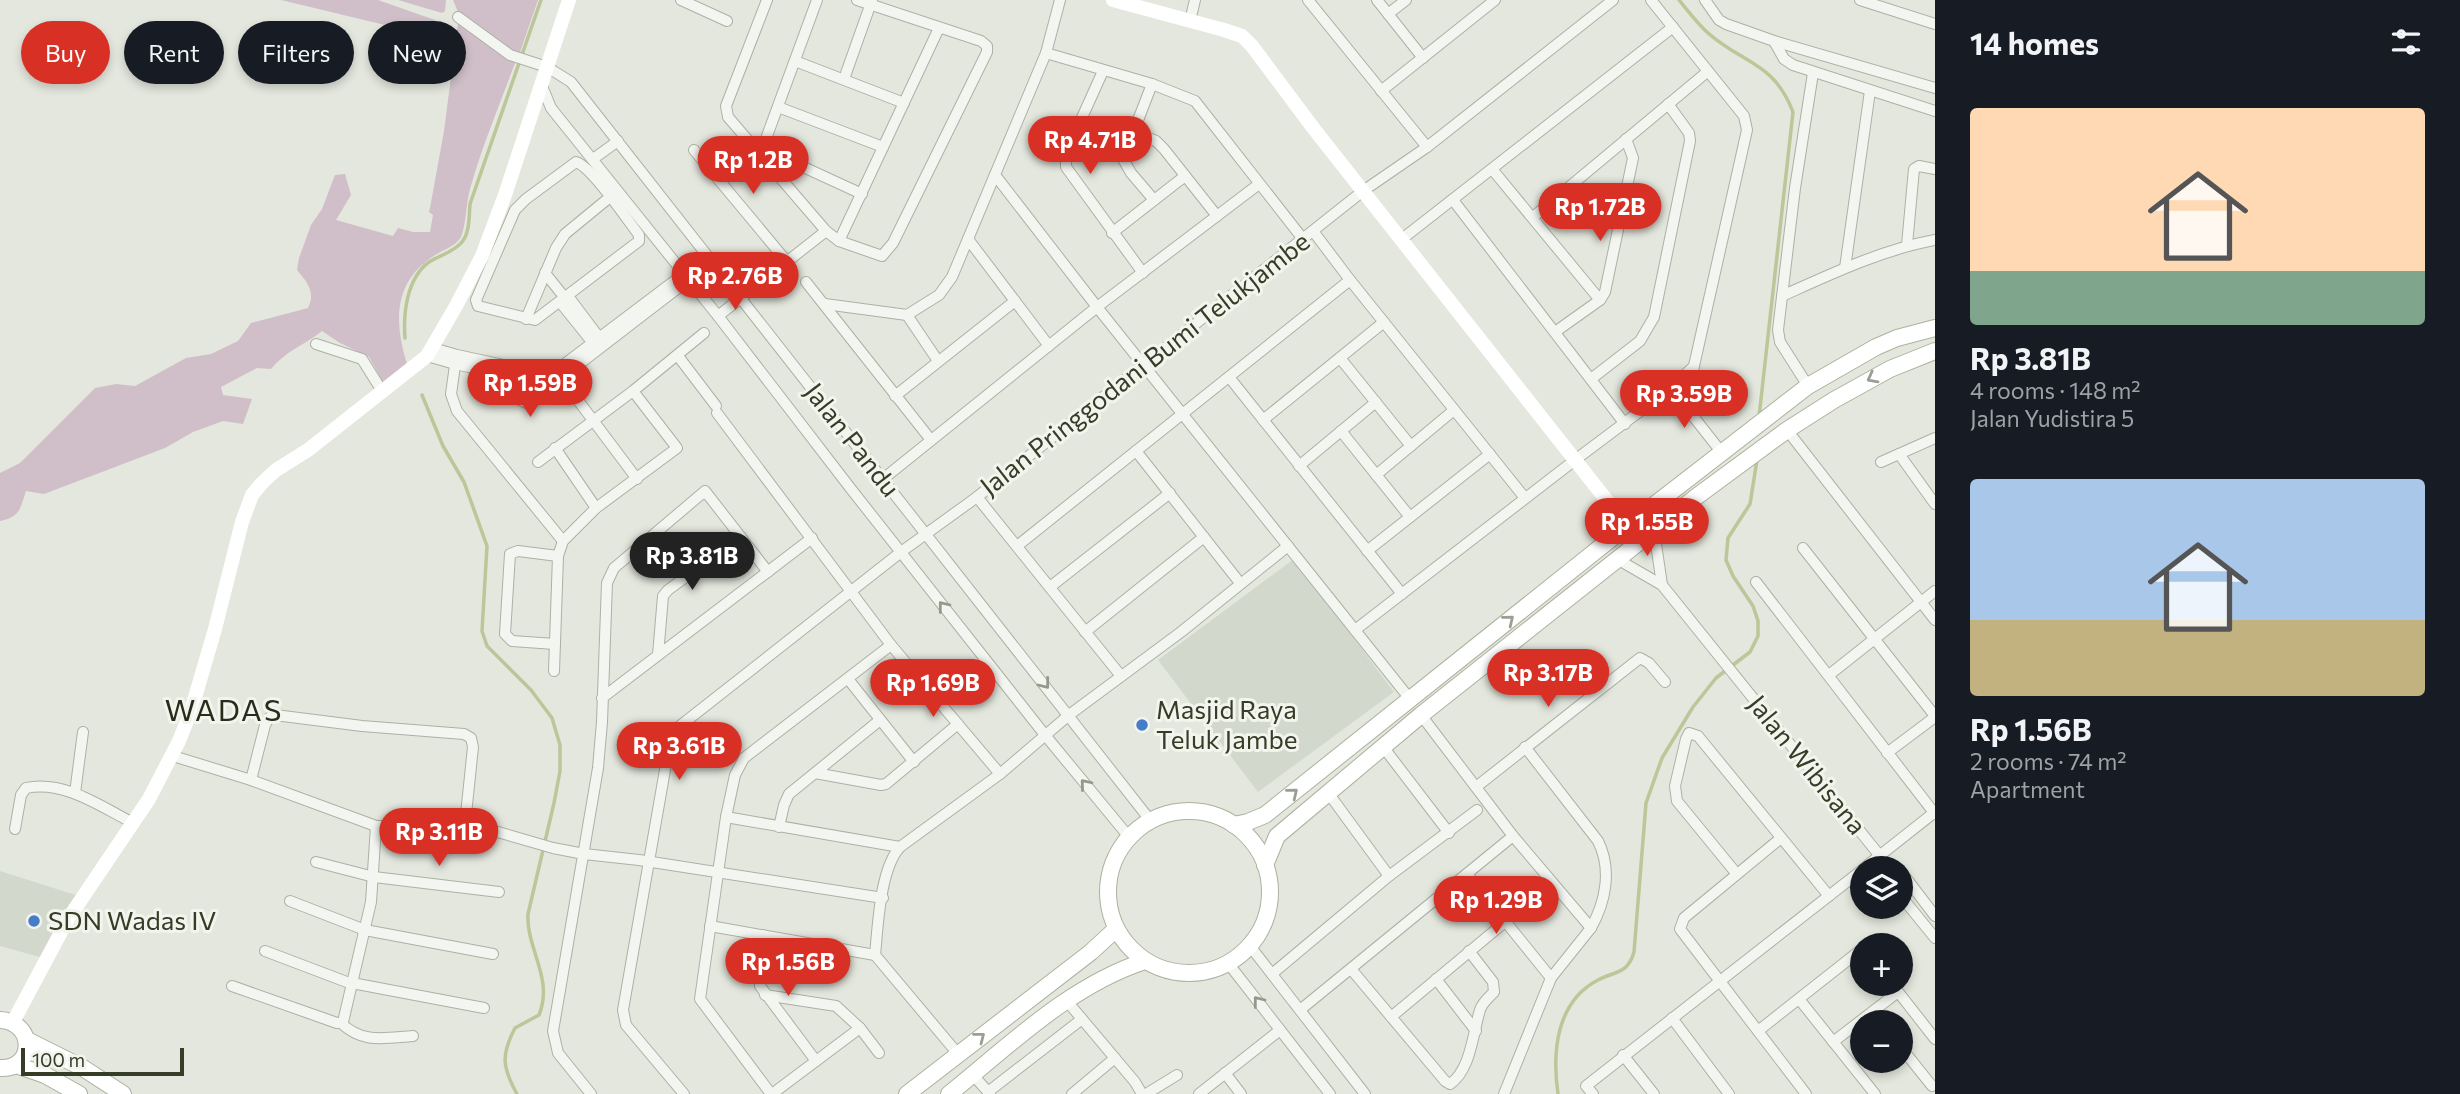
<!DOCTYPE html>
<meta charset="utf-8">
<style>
:root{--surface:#171b24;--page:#242831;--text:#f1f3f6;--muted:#9ea1a6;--accent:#d93025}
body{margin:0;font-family:Commissioner,sans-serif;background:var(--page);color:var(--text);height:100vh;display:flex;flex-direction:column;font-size:26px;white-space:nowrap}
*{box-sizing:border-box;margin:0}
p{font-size:23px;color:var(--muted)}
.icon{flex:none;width:38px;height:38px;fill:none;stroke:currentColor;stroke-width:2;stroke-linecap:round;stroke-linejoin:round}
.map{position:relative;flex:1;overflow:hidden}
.drawer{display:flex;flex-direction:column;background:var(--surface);width:525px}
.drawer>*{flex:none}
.top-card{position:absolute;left:21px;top:21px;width:665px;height:63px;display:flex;gap:14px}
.fabs{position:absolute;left:1850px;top:856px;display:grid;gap:14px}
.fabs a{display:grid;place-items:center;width:63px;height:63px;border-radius:50%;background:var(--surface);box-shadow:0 4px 10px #0003;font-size:35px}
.scale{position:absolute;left:21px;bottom:18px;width:163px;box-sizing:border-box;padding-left:7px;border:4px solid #353d27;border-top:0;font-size:19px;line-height:24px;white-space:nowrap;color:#353d27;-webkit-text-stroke:5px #f2f4ed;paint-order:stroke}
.price{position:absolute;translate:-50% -60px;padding:0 16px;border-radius:24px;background:var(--accent);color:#fff;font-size:23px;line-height:46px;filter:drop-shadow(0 2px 4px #0008)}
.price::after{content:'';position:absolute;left:50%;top:42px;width:21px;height:16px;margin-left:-10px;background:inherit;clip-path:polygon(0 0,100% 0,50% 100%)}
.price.active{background:#222;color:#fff}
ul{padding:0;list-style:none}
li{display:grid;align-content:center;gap:14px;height:371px;padding:0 35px}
li span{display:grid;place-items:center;height:217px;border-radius:7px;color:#555}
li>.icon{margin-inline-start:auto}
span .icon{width:126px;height:126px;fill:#fffc;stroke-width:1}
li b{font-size:30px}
h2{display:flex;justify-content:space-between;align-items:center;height:84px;padding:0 35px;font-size:30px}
.pill{padding:0 24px;border-radius:32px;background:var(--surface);box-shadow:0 4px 10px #0003;font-size:24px;line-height:63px}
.pill.active{background:var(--accent);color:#fff}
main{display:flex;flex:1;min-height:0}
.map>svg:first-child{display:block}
</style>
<main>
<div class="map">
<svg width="1935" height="1094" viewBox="0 0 1935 1094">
<rect width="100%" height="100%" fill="#e4e7dd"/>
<g fill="#d3d8cc">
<polygon points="1294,559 1394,692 1258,792 1158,660"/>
<polygon points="0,871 82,897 47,959 0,946"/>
</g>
<g fill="#d0bfc8">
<path d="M281,0H378L435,20L434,37C417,33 405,17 385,25Z"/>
<polygon points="398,0 446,0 445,11 442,13"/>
<polygon points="453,0 538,0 519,55 458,12"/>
<path d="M458,23L515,63C500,104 482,146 470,189C466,203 466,226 461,237C456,246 443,250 435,255C393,282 394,321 407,364L383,382L369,357L340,343L322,331C303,346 287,350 271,369L257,368L221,387L223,395L252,399L243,424L223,421L193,432L165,448L44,494L26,491C20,509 20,517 0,521V473L20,463L95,388L116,384L135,386L186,358L211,354L238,341L251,323L308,308C316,292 307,282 297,270L299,258L311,225L322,209L335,175L345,174L351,195L336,220L393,236L398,228L413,232H430L433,215L429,212L430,208L444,131Z"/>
</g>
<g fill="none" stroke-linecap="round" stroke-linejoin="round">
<g stroke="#bbc699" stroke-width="3.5">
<path d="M1679,0C1688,11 1697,23 1708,33C1743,64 1774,62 1793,112L1759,417"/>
<path d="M405,338C403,313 407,278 429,262C440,255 454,252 462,242C470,232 469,216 470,204L541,0"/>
<path d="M422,395L443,446L464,482L487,546L482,631L487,646L531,690L552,718L560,745V771L554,803L528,914C526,949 554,978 539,1015L515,1028C501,1055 502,1067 517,1094"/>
<path d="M1558,1094C1552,1052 1556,1002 1598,980C1615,971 1628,974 1634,952L1646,803L1662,758L1693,707L1716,678L1750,652L1758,636V621L1753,606L1733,576L1726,560L1728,538L1750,504L1757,460"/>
</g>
<defs>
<g id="street">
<polyline points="681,0 727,21"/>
<polyline points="767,0 726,106 728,117 826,231 839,241 882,256 893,243 987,52 987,46 981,41 857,0"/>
<polyline points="1308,0 1427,147"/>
<polyline points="1377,0 1423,58"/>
<polyline points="1651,0 1744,116 1747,130 1685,406"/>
<polyline points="1705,0 1719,20 1726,24 1774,41 1935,88"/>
<polyline points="1860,0 1935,24"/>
<polyline points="1388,14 1406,0"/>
<polyline points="458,17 510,55 547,67 571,82 1150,820"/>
<polyline points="1190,21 1195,0"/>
<polyline points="1774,41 1784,59 1793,65 1935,111"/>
<polyline points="1046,53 1152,84 1195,101 1303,239"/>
<polyline points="795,61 904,103"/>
<polyline points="1103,71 1066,153 1066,167 1143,273"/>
<polyline points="844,79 872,0"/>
<polyline points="1152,84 1123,159 1131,173 1154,200"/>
<polyline points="542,86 551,108 718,316 851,489 1045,735 1129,837"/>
<polyline points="1381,91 1495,0"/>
<polyline points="778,107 883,147"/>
<polyline points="1134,132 1156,141 1164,149 1217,216"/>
<polyline points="762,148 862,194"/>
<polyline points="694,150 788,263"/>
<polyline points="760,155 817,0"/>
<polyline points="593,159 618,141"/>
<path d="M576,162C592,167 626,218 639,235V241L535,320L478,306L476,300L515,210L526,199Z"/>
<polyline points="1492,169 1600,300"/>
<polyline points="995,175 1097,307 1410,699"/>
<polyline points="1453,200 1625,424"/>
<polyline points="1533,217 1707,72"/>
<polyline points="1313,231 1350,280 1525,498"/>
<polyline points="1112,233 1185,176"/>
<polyline points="968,239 1049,346"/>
<polyline points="1402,239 1673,27"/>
<polyline points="839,241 939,28"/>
<polyline points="1907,245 1914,169 1919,166 1935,169"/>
<polyline points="1845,268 1870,91"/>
<polyline points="545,273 565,298"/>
<polyline points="806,282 931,440"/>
<polyline points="568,296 604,344"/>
<path d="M1782,296C1831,274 1881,250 1935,240"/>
<polyline points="560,302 597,348"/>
<polyline points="825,304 907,315 939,295 952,277 1046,53 1060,0"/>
<polyline points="907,315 938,361"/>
<polyline points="718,316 826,231"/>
<polyline points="526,319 556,248 565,234 610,197"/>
<polyline points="1555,332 1600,300 1605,292 1633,158 1626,139"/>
<polyline points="316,344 362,359 382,391"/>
<polyline points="433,348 457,355 550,375 673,282 679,285"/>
<polyline points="427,356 455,364 548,384 561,378 678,288 679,285"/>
<polyline points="678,356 716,406"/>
<polyline points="456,358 451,394 457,411 563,541"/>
<polyline points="1340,358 1411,446"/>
<polyline points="502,373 500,375 514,397 526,403 535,400 548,382"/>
<polyline points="559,375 637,479"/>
<polyline points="1229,377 1402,594"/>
<polyline points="1591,379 1640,341 1654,317 1690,141 1689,133 1668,104"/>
<polyline points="1808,386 1780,342 1778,330 1795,188 1813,73"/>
<polyline points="1671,388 1722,453"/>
<polyline points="895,396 1015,301"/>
<polyline points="717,413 891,645 1000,774"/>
<polyline points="1263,420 1384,322"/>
<polyline points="1787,430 1935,620"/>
<polyline points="1341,431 1410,517"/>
<polyline points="555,448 596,508"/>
<polyline points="1136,451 1240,583"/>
<polyline points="1899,454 1935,504"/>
<polyline points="538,462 633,391 704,333"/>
<polyline points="1881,462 1935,438"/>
<polyline points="1299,466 1376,402"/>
<polyline points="1376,475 1454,410"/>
<polyline points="883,479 1097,307 1259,184"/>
<polyline points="977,497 1121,676"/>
<polyline points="1654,530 1662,585"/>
<polyline points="1017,546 1350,280"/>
<polyline points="1803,548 1935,716"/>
<polyline points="1367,551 1490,454"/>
<polyline points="1617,559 1662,585 1880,856"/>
<polyline points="1756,582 1935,814"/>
<polyline points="1050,587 1170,493"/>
<polyline points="1355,630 1575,460 1671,388 1694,366"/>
<polyline points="1085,632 1204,537"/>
<polyline points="555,644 512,641 505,634 510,554 518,551 558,556"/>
<polyline points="658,655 663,596 668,590 741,537"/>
<polyline points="554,671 558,556 563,541 596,508 677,448 633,391"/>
<polyline points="1829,675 1935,591"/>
<polyline points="848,679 914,762"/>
<polyline points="602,698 812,538"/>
<polyline points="1421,715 1513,836 1591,928 1551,978 1504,1094"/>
<path d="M1525,747L1598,841C1612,869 1606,901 1591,928"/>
<polyline points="1384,748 1449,833"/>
<polyline points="1887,753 1935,717"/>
<polyline points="173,756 251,780 376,826 477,826 553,848 584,854 639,860 883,898"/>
<polyline points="815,773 881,785 886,784 958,724"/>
<polyline points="251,780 265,725 269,718 275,715 362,726 464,734 471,738 473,747 465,824"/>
<polyline points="1476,787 1640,658 1649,663 1665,682"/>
<polyline points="75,793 83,732"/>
<polyline points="1329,794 1389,876"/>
<polyline points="726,817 900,847"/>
<polyline points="779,827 784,805 789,794 880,720"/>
<path d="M15,829L21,795L26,788C64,780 100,806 133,823"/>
<polyline points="1781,838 1684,918 1680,929 1806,1094"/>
<polyline points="316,862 374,877 499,892"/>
<polyline points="1864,868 1935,812"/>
<polyline points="1900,870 1935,916"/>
<polyline points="1736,873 1677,801 1675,786 1686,739 1689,733 1698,736 1829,896"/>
<polyline points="1467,874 1551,978"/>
<polyline points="1900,895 1935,938"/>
<polyline points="290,901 365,930 493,954"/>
<polyline points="710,926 875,955"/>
<polyline points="763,935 760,986 816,1061"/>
<polyline points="1250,946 1365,1094"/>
<polyline points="265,951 352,984"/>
<polyline points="1228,963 1330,1094"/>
<path d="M1351,969L1445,1081L1450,1084C1471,1070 1473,1032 1480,1010C1482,1003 1489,997 1494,992L1493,982L1469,951"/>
<polyline points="1272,974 1389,876 1477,810"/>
<polyline points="1436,979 1476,1031"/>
<polyline points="352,983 484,1008"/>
<polyline points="1892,984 1935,1039"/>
<polyline points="232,986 337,1023 343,1022 371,902 376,826"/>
<polyline points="765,995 836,1006 860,1028 879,1053"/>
<polyline points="1799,999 1875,1094"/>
<polyline points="1066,1000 1135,1082 1142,1094"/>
<polyline points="1300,1010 1513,836"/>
<polyline points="1391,1017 1505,922"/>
<polyline points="1672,1018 1729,1094"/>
<path d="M341,1023C363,1044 384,1038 413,1036"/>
<polyline points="1758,1031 1862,949"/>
<polyline points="1833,1042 1898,992"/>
<polyline points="1900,1046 1932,1086"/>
<path d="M958,1054L875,955C878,925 880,869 900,847L1000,774L1069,715L1181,632L1288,546"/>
<polyline points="1623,1055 1654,1094"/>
<polyline points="1225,1073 1241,1094"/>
<polyline points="973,1075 990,1094"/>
<polyline points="988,1092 1082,1019"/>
<polyline points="591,1094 558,1053 553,1031 598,768 602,722 607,583 614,568 620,563 705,491 768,572"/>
<polyline points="684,1094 626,1025 623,1010 669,747 676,729 901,552 977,497 1363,191 1427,147 1613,0"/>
<polyline points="771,1094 700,999 726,817 735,775 744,758 891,645"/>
<polyline points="772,1094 860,1028"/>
<polyline points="1072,1094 1115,1058"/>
<polyline points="1146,1094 1177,1075"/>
<polyline points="1199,1094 1280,1030"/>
<polyline points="1593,1094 1586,1086 1862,870"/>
</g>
<g id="primary">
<circle cx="1189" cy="892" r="81"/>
<polyline points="1234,825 1248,822 1265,815 1627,526 1808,386 1876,347 1897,338 1935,328"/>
<polyline points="1265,865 1277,836 1421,715 1696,497 1787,430 1834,400 1890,369 1935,351"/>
<path d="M0,1020C36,1022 35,1070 0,1068"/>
<polyline points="27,1040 83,1068 123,1094"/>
<polyline points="16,1065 45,1075 79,1094"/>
<polyline points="907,1094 1091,952 1116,929"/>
<path d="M949,1094C1010,1045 1069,986 1145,961"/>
</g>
</defs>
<use href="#street" stroke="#acb1a3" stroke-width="12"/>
<use href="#primary" stroke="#abb29d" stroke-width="18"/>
<use href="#street" stroke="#f3f5f0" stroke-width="10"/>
<g stroke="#fff" stroke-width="14">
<polyline points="1113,0 1224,30 1242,36 1252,46 1314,129 1627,526"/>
<polyline points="13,1022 68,919 149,799 179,741 191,711 215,629 242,522 252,495 261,484 276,470 308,450 427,356 456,306 482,256 505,195 569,0"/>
</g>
<use href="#primary" stroke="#fff" stroke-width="16"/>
</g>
<defs><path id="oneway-chevron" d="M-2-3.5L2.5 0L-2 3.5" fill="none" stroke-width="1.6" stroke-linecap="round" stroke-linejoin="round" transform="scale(1.75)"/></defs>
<g stroke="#9a9e93">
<use href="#oneway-chevron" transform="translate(1872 378) rotate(152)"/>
<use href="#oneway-chevron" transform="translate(1509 620) rotate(-39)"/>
<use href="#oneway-chevron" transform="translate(1293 793) rotate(-39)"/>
<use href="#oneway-chevron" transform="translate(980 1037) rotate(-38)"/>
</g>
<g stroke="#94998c">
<use href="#oneway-chevron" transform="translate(943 606) rotate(-128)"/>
<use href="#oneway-chevron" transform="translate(1045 684) rotate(52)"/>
<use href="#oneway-chevron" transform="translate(1085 784) rotate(-130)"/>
<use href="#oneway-chevron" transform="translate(1258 1001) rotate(-128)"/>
</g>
<g fill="#467dc8" stroke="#f2f4ed" stroke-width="2.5">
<circle cx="1142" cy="725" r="7"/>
<circle cx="34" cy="921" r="7"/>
</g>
<g text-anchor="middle" stroke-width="6" stroke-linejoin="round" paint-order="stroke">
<g font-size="26" fill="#353d27" stroke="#f2f4ed">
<text transform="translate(1145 364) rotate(-38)" y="9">Jalan Pringgodani Bumi Telukjambe</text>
<text transform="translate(852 440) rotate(52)" y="9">Jalan Pandu</text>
<text transform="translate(1807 765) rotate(51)" y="9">Jalan Wibisana</text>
</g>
<g font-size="26" fill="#353d27" stroke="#f2f4ed" text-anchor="start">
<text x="1156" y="719">Masjid Raya<tspan x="1156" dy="30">Teluk Jambe</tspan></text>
<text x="48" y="930">SDN Wadas IV</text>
</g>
<g font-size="30" letter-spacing="2" fill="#262d1a" stroke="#f2f4ed">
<text x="224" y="721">WADAS</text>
</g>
</g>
</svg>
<div class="fabs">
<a><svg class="icon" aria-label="layers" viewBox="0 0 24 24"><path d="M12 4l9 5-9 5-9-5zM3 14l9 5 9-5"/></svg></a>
<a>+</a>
<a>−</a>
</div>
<div class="scale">100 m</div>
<b class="price" style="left:1090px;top:176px">Rp 4.71B</b>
<b class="price" style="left:753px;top:196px">Rp 1.2B</b>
<b class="price" style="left:1600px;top:243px">Rp 1.72B</b>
<b class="price" style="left:735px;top:312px">Rp 2.76B</b>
<b class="price" style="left:530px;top:419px">Rp 1.59B</b>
<b class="price" style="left:1684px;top:430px">Rp 3.59B</b>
<b class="price" style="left:1647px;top:558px">Rp 1.55B</b>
<b class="price active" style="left:692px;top:592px">Rp 3.81B</b>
<b class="price" style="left:1548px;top:709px">Rp 3.17B</b>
<b class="price" style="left:933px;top:719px">Rp 1.69B</b>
<b class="price" style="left:679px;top:782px">Rp 3.61B</b>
<b class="price" style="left:439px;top:868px">Rp 3.11B</b>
<b class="price" style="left:1496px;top:936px">Rp 1.29B</b>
<b class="price" style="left:788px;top:998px">Rp 1.56B</b>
<div class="top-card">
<a class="pill active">Buy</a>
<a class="pill">Rent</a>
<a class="pill">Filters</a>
<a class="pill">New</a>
</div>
</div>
<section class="drawer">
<h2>14 homes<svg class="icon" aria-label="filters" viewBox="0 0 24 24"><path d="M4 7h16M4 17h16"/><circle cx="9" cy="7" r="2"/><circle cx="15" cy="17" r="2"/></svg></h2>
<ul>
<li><span style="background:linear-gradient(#ffd9b3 75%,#7fa58c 0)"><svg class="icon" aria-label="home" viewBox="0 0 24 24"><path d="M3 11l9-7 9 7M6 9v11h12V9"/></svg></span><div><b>Rp 3.81B</b><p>4 rooms · 148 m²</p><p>Jalan Yudistira 5</p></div></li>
<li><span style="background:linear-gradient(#a9c7e8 65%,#c2b280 0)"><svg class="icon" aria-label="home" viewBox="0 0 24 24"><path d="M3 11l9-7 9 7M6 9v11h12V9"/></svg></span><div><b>Rp 1.56B</b><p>2 rooms · 74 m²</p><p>Apartment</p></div></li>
</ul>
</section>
</main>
